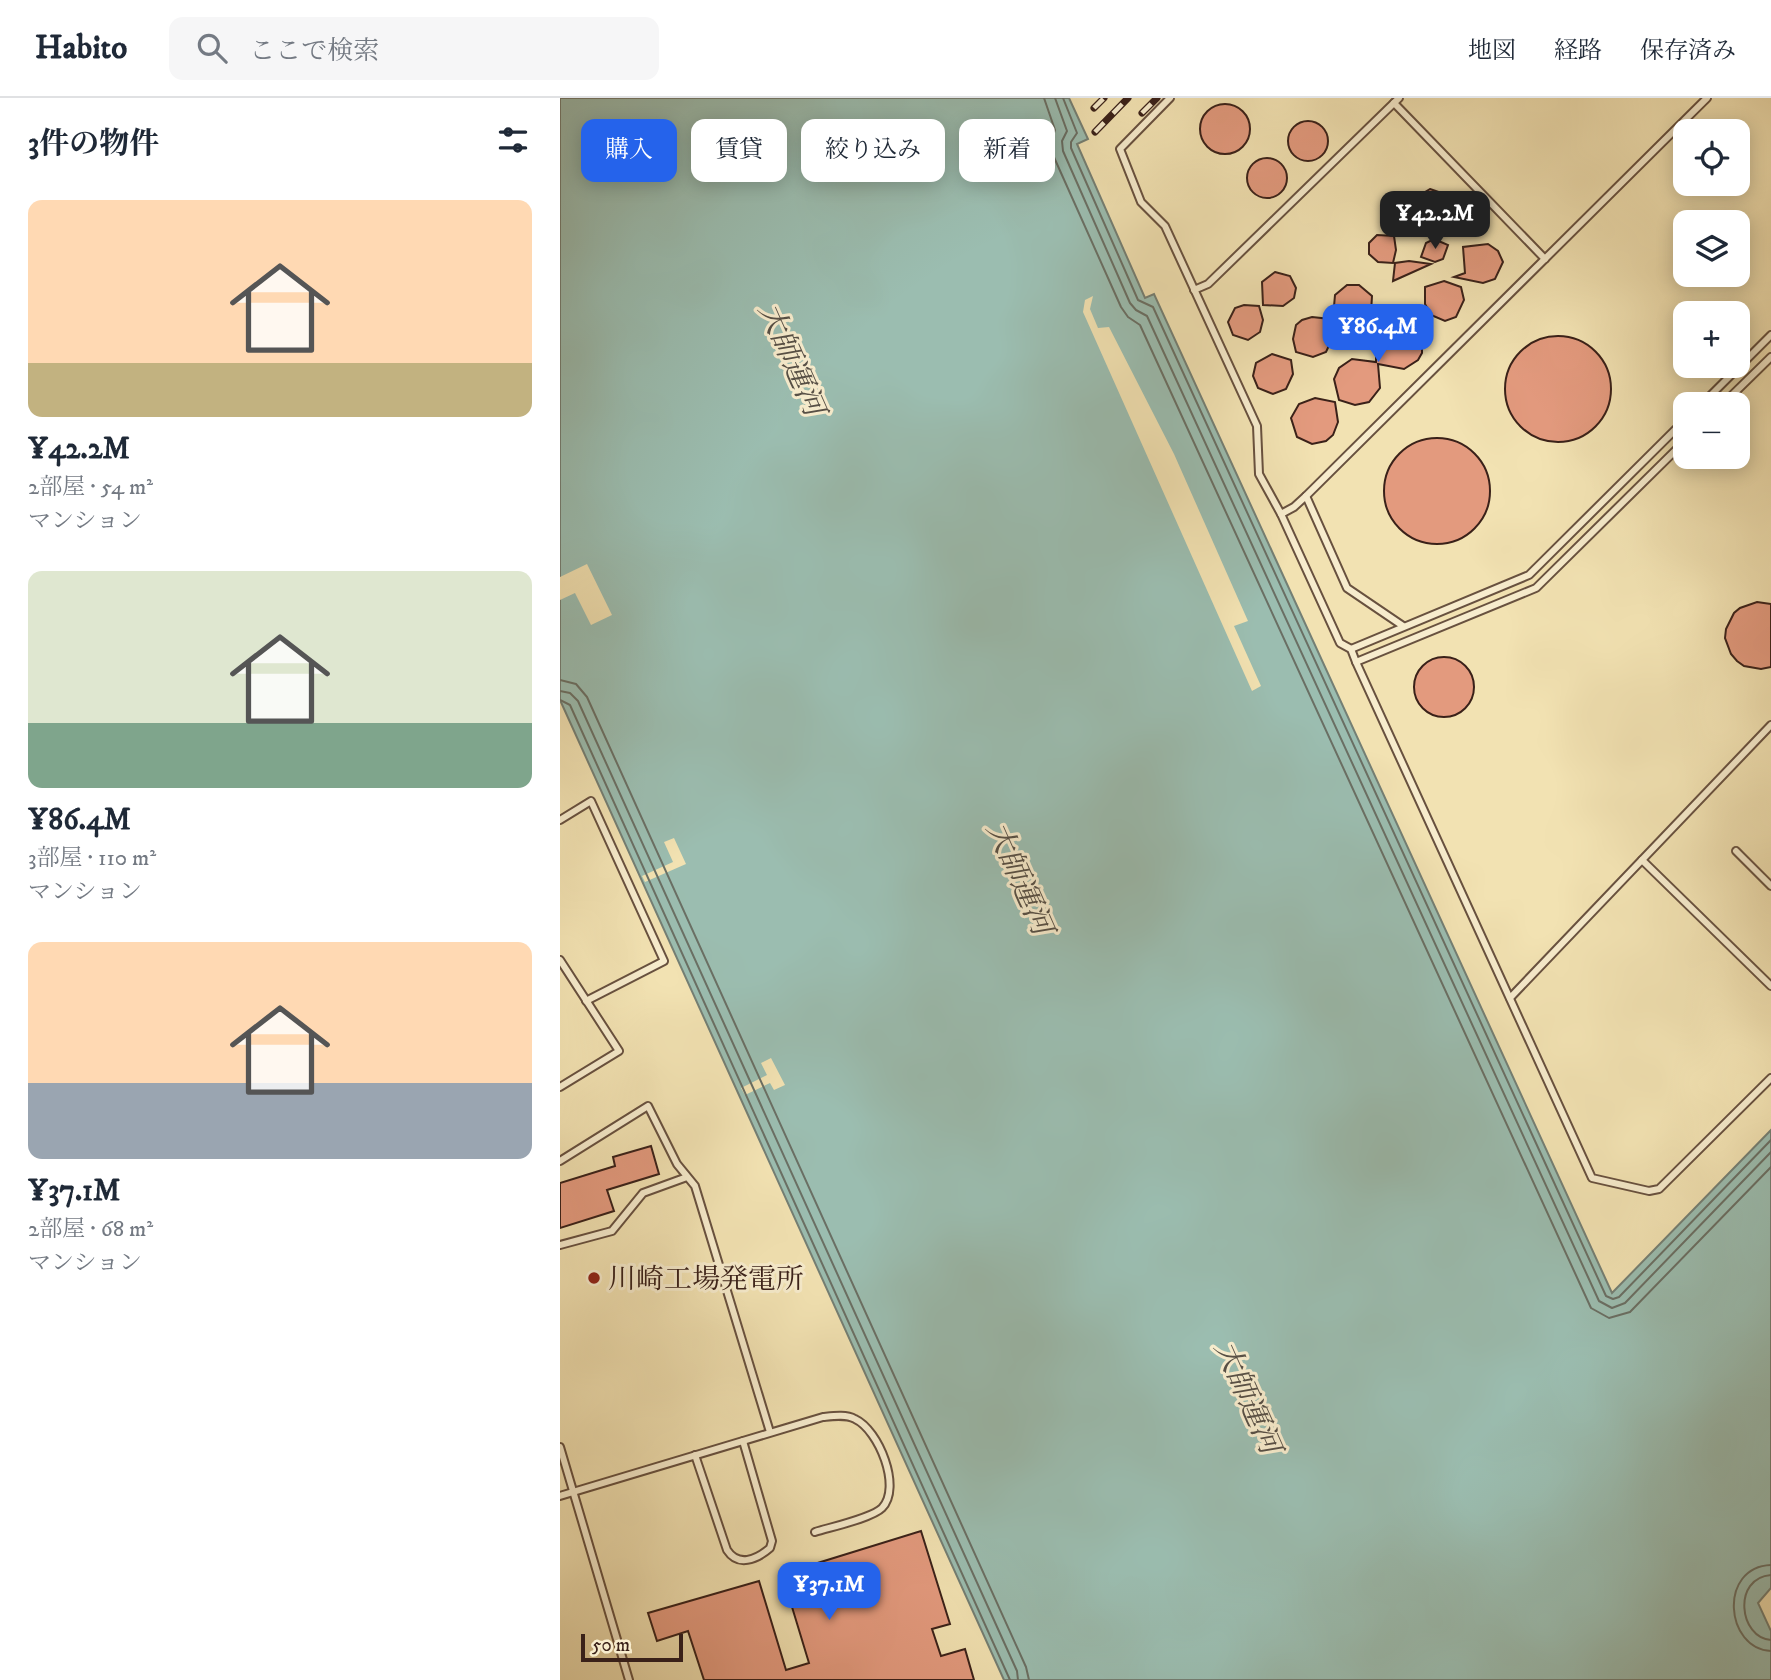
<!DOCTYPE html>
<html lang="ja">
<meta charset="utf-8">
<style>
:root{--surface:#fff;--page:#f6f6f7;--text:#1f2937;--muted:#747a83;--line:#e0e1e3;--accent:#2563eb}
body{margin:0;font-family:"IM FELL DW Pica","Noto Serif JP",serif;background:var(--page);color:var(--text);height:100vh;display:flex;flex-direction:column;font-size:26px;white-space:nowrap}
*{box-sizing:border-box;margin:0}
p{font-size:23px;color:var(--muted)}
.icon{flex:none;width:38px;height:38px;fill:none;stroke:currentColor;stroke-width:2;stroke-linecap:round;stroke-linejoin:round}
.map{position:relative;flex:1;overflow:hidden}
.drawer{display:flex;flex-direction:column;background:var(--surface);width:560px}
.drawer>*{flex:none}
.guide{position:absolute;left:21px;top:21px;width:665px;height:63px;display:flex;gap:14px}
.buttons{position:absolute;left:1113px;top:21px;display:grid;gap:14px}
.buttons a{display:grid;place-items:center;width:77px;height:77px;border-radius:14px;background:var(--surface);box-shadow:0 4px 18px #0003;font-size:35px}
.scale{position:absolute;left:21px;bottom:18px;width:102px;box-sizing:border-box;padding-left:7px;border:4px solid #3a2119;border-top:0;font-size:19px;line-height:24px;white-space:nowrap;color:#3a2119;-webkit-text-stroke:5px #f7eccd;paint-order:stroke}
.price{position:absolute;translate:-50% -60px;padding:0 16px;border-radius:14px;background:var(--accent);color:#fff;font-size:23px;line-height:46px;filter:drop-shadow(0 2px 4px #0008)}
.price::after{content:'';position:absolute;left:50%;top:42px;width:21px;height:16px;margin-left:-10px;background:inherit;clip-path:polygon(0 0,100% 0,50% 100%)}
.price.selected{background:#222;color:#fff}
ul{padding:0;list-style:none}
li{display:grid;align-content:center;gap:14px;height:371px;padding:0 28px}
li span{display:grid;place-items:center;height:217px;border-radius:14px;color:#555}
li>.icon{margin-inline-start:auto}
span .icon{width:126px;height:126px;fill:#fffc;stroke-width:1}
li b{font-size:30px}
h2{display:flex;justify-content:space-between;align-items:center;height:84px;padding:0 28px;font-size:30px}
.pill{padding:0 24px;border-radius:14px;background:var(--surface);box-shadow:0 4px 18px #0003;font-size:24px;line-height:63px}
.pill.selected{background:var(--accent);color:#fff}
header{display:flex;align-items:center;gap:42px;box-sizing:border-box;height:98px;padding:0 35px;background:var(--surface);border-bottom:2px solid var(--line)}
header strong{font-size:33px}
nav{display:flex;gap:38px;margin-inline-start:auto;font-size:24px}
.search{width:490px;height:63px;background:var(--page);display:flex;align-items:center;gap:18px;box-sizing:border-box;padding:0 24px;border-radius:14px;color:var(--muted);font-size:26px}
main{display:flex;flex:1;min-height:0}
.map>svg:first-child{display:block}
</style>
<header>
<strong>Habito</strong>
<div class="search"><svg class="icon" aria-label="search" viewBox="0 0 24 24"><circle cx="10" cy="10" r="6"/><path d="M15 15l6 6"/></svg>ここで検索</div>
<nav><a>地図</a><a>経路</a><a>保存済み</a></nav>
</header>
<main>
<section class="drawer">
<h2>3件の物件<svg class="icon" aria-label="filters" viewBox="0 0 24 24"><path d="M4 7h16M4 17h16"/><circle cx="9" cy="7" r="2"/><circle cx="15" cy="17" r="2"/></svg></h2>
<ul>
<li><span style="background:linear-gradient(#ffd9b3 75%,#c2b280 0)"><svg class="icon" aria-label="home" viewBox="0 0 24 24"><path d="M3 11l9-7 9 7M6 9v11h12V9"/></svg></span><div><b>¥42.2M</b><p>2部屋 · 54 m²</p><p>マンション</p></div></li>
<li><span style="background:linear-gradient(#dfe7d0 70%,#7fa58c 0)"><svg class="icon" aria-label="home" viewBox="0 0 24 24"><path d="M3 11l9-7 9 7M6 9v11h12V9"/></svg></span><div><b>¥86.4M</b><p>3部屋 · 110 m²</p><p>マンション</p></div></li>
<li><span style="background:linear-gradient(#ffd9b3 65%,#9aa5b1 0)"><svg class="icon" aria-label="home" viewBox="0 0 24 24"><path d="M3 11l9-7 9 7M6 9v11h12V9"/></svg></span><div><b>¥37.1M</b><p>2部屋 · 68 m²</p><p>マンション</p></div></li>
</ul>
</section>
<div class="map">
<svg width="1211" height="1582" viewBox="0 0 1211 1582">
<rect width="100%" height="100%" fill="#f2e2b2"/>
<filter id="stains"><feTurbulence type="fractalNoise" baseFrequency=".00286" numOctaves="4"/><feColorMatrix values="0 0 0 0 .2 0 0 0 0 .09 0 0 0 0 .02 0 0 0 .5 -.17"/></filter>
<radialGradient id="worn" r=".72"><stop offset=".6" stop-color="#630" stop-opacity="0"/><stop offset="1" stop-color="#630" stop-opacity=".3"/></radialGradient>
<polygon fill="#9bbdb0" stroke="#747f74" stroke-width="2" points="0,0 509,0 528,41 517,46 585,200 594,196 1052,1195 1211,1032 1211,1490 1198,1505 1211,1533 1211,1582 444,1582 0,602"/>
<g fill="#f2e2b2">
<polygon points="533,198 530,211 538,230 549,229 614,356 688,523 674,528 701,588 692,593 523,214 525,202"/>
<polygon points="27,466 52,517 31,527 15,495 0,502 0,479"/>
<polygon points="114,740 126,766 85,784 82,778 113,764 104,744"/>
<polygon points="211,960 225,987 214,992 210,985 185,997 181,990 207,977 201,965"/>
</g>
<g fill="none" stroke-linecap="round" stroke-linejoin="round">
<g stroke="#6a6f64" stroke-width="2">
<polyline points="484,0 495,32 491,44 493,57 561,209 568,219 580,227 1031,1210 1049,1220 1070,1214 1211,1069"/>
<polyline points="495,0 507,33 502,43 503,53 570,205 576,212 587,218 1039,1203 1052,1210 1065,1205 1211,1054"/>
<polyline points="503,0 517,35 511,44 511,50 578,202 593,209 1046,1198 1053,1201 1059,1199 1211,1042"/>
<polyline points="0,582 16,586 27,599 466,1569 469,1582"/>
<polyline points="0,593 10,595 18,603 457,1573 458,1582"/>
<polyline points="0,602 10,607 450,1582"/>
<path d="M1211,1467C1158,1469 1165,1551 1211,1553"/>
<path d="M1211,1477C1172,1480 1179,1540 1211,1542"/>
</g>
</g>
<g fill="#e39a7e" stroke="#3a2119" stroke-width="2">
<circle cx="665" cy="31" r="25"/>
<circle cx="748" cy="43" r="20"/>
<circle cx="707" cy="80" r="20"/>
<polygon points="870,91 879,94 884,101 881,110 873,115 858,111 862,96"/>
<polygon points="859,114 861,136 840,137 838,123 844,116"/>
<polygon points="817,137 834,138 836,152 833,165 818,164 809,156 809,145"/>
<polygon points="874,141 888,147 883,161 875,164 861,159 866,145"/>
<polygon points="928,146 938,153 943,164 935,181 923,185 894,179 905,175 903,149"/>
<polygon points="849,163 871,166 833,183 835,165"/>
<polygon points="715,174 730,178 736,190 734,200 723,208 703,207 702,184"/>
<polygon points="884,183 901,189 904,202 896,219 885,223 871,217 865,206 865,189"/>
<polygon points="787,187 799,187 812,198 811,215 801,225 787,226 773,220 775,197"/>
<polygon points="684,207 699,208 703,222 700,234 688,242 673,237 668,224 675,210"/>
<polygon points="752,219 770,221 773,239 766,254 753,259 736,254 733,241 736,227 742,222"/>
<polygon points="840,225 853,229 862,241 862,255 858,262 844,271 818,266 820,290 809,304 795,307 779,302 774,281 779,270 792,261 816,264 816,245 822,232"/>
<circle cx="998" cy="291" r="53"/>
<polygon points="712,256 731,262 733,276 726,291 713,296 698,290 693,278 696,265"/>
<polygon points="755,300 775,304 778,324 773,337 766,343 752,346 737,339 731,320 739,306"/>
<circle cx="877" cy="393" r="53"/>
<polygon points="1197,504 1211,506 1211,569 1201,571 1184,568 1177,563 1171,556 1165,540 1166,531 1174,515 1180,510"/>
<circle cx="884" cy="589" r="30"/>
<polygon points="91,1048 99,1076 47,1092 54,1113 0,1130 0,1085 55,1068 53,1059"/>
<polygon points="361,1433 390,1526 372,1531 381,1558 405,1551 414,1582 144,1582 128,1533 97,1543 88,1515 199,1483 226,1572 249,1565 222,1476"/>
</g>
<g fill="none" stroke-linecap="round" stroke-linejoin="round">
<defs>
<g id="service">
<polyline points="610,0 560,51 581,104 605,128 697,328 699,376 721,416 780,545 791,551 796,564"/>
<polyline points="834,5 985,161"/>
<polyline points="634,192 648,186 839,0"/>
<polyline points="1142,306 1211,237"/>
<polyline points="1163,306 1211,259"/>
<polyline points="1125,343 976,490 796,564 1032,1080 1089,1093 1099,1091 1211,980"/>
<polyline points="746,398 787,490 843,528"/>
<polyline points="721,416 734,409 746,398 1147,0"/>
<polyline points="791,551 969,477 1125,322"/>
<polyline points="0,722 31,703 104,863 26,903"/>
<polyline points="1176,753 1211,788"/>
<polyline points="1082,762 1211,888"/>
<polyline points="0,862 59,953 0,989"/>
<polyline points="950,900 1211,627"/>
<polyline points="0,1063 88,1008 117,1066 135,1088 210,1334"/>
<polyline points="0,1147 52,1133 83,1095 127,1079"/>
<polyline points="0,1349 69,1582"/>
<path d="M135,1357L167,1452C178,1469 196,1462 210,1450L212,1443L183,1343"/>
<path d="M0,1398L263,1319C273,1318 286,1316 295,1321C319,1332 342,1390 322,1410C312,1420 271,1429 255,1434"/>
</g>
</defs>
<use href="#service" stroke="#68513f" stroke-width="10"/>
<use href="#service" stroke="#f7eccd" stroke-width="6"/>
<defs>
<g id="rail">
<polyline points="534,10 544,0"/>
<polyline points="582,15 597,0"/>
<polyline points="535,34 568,0"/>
</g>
</defs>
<use href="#rail" stroke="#3a2119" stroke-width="7"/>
<use href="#rail" stroke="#f7eccd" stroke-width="4.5" stroke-dasharray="13" stroke-linecap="butt"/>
</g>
<circle fill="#8f2418" stroke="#f7eccd" stroke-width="2.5" cx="34" cy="1180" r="7"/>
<g text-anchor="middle" stroke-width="6" stroke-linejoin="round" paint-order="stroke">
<g font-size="28" fill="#3a2119" stroke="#f7eccd" text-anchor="start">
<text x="48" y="1190">川崎工場発電所</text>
</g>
<g font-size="30" font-style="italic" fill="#575046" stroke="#f7eccd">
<text transform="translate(232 261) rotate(66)" y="10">大師運河</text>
<text transform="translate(460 780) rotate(66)" y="10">大師運河</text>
<text transform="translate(688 1299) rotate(66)" y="10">大師運河</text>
</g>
</g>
<rect width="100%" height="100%" filter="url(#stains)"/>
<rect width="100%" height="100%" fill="url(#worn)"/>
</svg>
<div class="buttons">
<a><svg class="icon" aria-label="locate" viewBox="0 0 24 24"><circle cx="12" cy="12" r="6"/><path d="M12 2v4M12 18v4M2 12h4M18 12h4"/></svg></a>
<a><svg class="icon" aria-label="layers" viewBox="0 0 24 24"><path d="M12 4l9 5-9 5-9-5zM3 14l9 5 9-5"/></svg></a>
<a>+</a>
<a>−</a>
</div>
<div class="scale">50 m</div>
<b class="price selected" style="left:875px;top:153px">¥42.2M</b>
<b class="price" style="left:818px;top:266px">¥86.4M</b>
<b class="price" style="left:269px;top:1524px">¥37.1M</b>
<div class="guide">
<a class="pill selected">購入</a>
<a class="pill">賃貸</a>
<a class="pill">絞り込み</a>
<a class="pill">新着</a>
</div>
</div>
</main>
